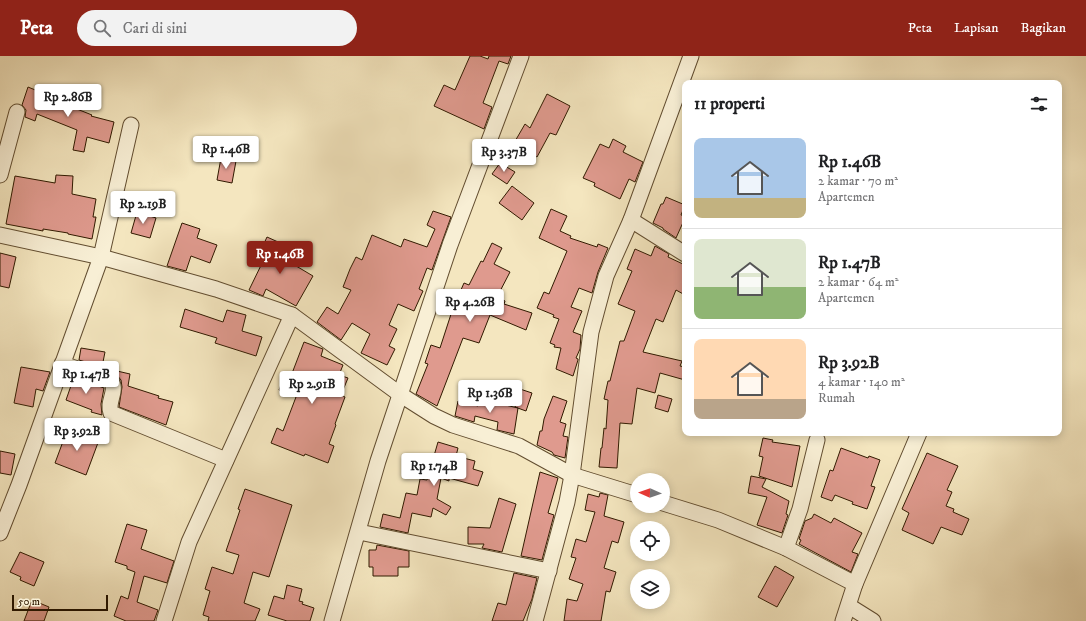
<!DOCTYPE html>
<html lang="id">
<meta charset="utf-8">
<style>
:root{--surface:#fff;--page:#f2f2f2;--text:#202124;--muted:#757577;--line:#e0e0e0;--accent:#8f2418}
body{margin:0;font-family:"IM FELL DW Pica",serif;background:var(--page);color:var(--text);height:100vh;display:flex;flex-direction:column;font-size:15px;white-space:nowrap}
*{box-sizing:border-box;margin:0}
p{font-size:13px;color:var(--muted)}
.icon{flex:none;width:22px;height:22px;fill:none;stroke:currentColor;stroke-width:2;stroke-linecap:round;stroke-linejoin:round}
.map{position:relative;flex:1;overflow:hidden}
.side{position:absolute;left:682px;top:24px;width:380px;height:356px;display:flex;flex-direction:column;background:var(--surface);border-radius:8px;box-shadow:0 2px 10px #0003}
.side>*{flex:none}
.needle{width:26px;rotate:272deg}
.controls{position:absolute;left:630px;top:417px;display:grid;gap:8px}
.controls a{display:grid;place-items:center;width:40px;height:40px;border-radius:50%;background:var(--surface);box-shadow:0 2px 10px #0003;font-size:20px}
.scale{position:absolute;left:12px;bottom:10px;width:96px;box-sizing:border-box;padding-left:4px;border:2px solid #311a00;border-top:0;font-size:11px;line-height:14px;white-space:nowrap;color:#311a00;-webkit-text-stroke:3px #f8efd5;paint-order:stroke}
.price{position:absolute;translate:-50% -34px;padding:0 9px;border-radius:4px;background:#fff;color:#222;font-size:13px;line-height:26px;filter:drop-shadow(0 1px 2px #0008)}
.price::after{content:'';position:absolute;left:50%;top:24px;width:12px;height:9px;margin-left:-6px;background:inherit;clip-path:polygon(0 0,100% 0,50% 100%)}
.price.selected{background:var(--accent);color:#fff}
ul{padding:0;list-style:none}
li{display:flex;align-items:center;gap:12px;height:100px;padding:0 12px}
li+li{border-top:1px solid var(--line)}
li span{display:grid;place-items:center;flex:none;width:112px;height:80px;border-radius:8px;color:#555}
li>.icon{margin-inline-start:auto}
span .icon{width:48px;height:48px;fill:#fffc;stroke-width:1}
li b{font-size:17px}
h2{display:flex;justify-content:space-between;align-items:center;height:48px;padding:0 12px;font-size:17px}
header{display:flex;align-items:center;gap:24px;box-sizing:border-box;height:56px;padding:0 20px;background:var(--accent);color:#fff}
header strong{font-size:19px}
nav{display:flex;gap:22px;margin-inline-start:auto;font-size:14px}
.search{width:280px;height:36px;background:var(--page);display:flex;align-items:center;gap:10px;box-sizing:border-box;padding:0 14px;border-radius:22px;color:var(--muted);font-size:15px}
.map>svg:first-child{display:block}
</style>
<header>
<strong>Peta</strong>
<div class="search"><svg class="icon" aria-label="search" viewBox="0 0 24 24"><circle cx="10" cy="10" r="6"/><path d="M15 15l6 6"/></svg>Cari di sini</div>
<nav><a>Peta</a><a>Lapisan</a><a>Bagikan</a></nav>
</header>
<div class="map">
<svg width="1086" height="565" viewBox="0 0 1086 565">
<rect width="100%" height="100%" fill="#f4e6bf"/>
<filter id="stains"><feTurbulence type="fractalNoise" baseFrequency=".005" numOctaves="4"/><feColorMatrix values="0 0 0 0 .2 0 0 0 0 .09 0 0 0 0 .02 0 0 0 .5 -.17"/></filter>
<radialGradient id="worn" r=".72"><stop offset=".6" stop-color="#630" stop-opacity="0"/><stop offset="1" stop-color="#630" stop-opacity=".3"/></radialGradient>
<g fill="#df9a8e" stroke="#311a00">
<polygon points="470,0 480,0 488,3 489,0 511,0 508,8 499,5 483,47 492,51 484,73 434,50 444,29 455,34"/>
<polygon points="28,31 45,38 44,40 92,59 91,60 114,66 109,87 87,81 84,96 73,94 77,74 37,58 35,65 25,61 26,54 22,49"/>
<polygon points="547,38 570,50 556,79 550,77 537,101 514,87 525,68 530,72"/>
<polygon points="613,83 626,90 623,96 643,106 635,126 629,123 620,143 594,130 595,127 583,122 600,88 609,92"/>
<polygon points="221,102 236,105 232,127 217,124"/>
<polygon points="500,107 515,116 507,128 492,118"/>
<polygon points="56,119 73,120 72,138 96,143 93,161 96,161 92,183 68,178 68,177 43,173 43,175 6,168 15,120 55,127"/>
<polygon points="512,130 534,147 522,164 499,147"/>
<polygon points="666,141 685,149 681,159 685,160 685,162 676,182 663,173 663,172 653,167 661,148 663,148"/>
<polygon points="551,153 567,160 560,175 571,180 570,182 597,191 598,188 608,192 598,216 592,237 579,232 571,251 582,255 573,276 581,279 580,293 576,302 578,303 578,304 573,320 556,313 561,292 554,291 555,289 550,287 559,263 553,261 554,259 537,252 544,236 549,238 567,195 539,182"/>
<polygon points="433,155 451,161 432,214 427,212 419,233 423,235 414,255 398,248 389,269 397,273 389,290 395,293 387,309 361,297 370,278 352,267 341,284 317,266 327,251 338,258 351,234 343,231 350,213 356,201 362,204 372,179 401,191 404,183 427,191 435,173 427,169"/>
<polygon points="137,156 156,162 150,182 131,177"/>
<polygon points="182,167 200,173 197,182 217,189 210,207 191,200 186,215 167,210"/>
<polygon points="267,181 287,190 281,201 313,220 296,250 266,233 263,240 249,234 267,197 261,194"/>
<polygon points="492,187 502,192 494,208 510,216 497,241 505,245 504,248 532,257 526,274 490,259 479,287 463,282 437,350 416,338 428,308 425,307 431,289 440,292 453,252 464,227 469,229 481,205 483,206"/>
<polygon points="655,190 669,198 668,201 685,209 685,239 676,234 663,266 656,263 643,296 682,305 680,310 685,311 685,324 660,317 655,337 637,332 632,368 620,367 617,412 599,411 601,392 602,392 604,372 606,373 608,344 604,343 608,325 610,325 620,285 624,285 635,255 618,248 632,215 627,213 635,193 651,200"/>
<polygon points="0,197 16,201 9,232 0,230"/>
<polygon points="185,253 223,266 227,254 246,259 242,275 262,281 256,300 215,287 217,282 180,271"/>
<polygon points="304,286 323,293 321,300 343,309 339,319 348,322 341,339 345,341 335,368 336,369 329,388 334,390 328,407 305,398 304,400 271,387 277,372 283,375 296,341 279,334 285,318 291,320"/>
<polygon points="81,292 105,296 102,311 79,304"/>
<polygon points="21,311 50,316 43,335 36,333 33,351 14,347"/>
<polygon points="117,315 130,318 128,330 159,340 158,342 173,346 166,369 119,351 122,331 121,324 116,318"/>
<polygon points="74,321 104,332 101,348 102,359 91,356 92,354 66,344"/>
<polygon points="520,333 532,337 526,355 515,351"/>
<polygon points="658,339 672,343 668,356 655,352"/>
<polygon points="553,340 567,345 560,366 566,368 563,380 568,381 565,402 554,399 552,396 537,389 540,375 542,375 544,363"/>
<polygon points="480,343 518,352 514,378 497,374 498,366 475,360 474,366 455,360 458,345 478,350"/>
<polygon points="68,372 99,384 86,419 55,407"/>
<polygon points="763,382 773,384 772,386 800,390 792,431 759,420 763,401 759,400"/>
<polygon points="438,386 458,392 456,400 475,405 473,413 483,416 478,430 449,422 449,425 441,422 437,443 451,451 446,459 433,452 431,461 412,457 408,477 380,471 383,458 400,462 406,437 417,439 420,423 427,424"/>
<polygon points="841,392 868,402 869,400 880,404 871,430 875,431 867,453 852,448 853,446 835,439 832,445 821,441 830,414 833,415"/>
<polygon points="0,395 15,398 11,419 0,417"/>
<polygon points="927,397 958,410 947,434 952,436 946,450 954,453 953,456 969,463 962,479 941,471 933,488 902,474 909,457 902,453"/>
<polygon points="540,416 558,422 548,457 554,459 542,504 521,500"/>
<polygon points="751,420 766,423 762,431 789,445 786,458 788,459 782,477 757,469 767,441 748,437"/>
<polygon points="245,433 292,449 269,521 253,516 244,547 260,553 255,565 208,565 209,561 203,559 210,535 205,533 212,511 233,518 239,499 226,495 240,454 238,453"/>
<polygon points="600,437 608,439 604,460 624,466 618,487 612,485 604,512 616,516 610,536 606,535 601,565 564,565 567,543 577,545 583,528 569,523 576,502 571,501 576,483 586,486 595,456 585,454 588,438 599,441"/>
<polygon points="499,442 516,448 502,496 482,492 484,488 468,488 468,471 490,472"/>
<polygon points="814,458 831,467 834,462 862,477 852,496 858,498 851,516 799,488 801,484 799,483 805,465 812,462"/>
<polygon points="127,468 147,474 141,493 174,505 167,527 144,520 137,546 158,554 154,565 126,565 114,560 121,540 128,543 135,516 127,513 127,510 115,506"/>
<polygon points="377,489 409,495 409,511 398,511 398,520 373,520 373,511 369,511 369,494 376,494"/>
<polygon points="20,496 44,506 34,530 20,524 21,521 10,516"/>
<polygon points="775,510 794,521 777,551 758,541"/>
<polygon points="514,517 537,522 532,543 523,565 492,565 498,547 506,549"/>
<polygon points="287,529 302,533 299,545 303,546 302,548 314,552 310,565 287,565 268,559 274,540 284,543"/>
<polygon points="32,544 49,551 44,565 24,565"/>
</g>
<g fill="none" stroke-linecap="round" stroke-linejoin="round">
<defs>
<g id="minor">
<polyline points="0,119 17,56"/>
<polyline points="631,164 685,198"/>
<polyline points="0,179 101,201 216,233 292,259 401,339 434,360 453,369 519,390 572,419 637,439"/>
<path d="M62,308L109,323C120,333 106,345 111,357L226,404"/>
<polyline points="663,447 718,464 786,492 855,528"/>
<polyline points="359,476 549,515"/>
<polyline points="0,477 19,429 101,201 131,69"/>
<polyline points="786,492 800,453 817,384"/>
<polyline points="849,550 873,565"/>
<polyline points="164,565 189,486 292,259"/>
<polyline points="332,565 378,405 450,189 521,0"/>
<polyline points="535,565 567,446 572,419 591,276 606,220 631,164 691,0"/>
<polyline points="843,565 855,528 919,377"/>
</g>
</defs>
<use href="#minor" stroke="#624d30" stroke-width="17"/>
<use href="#minor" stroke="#f8efd5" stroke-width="15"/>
</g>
<rect width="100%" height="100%" filter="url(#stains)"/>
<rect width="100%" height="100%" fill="url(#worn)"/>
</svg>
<div class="controls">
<a><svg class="needle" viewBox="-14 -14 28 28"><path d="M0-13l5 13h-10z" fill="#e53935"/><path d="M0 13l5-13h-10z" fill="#757577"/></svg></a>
<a><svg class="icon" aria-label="locate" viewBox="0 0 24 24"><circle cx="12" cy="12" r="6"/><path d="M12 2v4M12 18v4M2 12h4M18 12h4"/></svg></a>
<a><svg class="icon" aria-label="layers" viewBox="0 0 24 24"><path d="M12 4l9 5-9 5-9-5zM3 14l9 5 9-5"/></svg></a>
</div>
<div class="scale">50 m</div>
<b class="price" style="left:68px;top:62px">Rp 2.86B</b>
<b class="price" style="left:226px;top:114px">Rp 1.46B</b>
<b class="price" style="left:504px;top:117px">Rp 3.37B</b>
<b class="price" style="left:143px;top:169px">Rp 2.19B</b>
<b class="price selected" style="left:280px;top:219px">Rp 1.46B</b>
<b class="price" style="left:470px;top:267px">Rp 4.26B</b>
<b class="price" style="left:86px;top:339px">Rp 1.47B</b>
<b class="price" style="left:312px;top:349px">Rp 2.91B</b>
<b class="price" style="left:490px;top:358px">Rp 1.36B</b>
<b class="price" style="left:77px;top:396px">Rp 3.92B</b>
<b class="price" style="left:434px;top:431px">Rp 1.74B</b>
<section class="side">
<h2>11 properti<svg class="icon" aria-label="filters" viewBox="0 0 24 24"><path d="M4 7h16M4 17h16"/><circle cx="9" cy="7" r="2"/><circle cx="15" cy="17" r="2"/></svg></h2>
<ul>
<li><span style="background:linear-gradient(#a9c7e8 75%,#c2b280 0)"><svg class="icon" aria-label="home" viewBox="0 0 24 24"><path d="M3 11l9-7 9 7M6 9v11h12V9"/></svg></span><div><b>Rp 1.46B</b><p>2 kamar · 70 m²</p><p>Apartemen</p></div></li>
<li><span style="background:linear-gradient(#dfe7d0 60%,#8fb573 0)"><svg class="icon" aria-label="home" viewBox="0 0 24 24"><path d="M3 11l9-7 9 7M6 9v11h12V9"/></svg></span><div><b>Rp 1.47B</b><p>2 kamar · 64 m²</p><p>Apartemen</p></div></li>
<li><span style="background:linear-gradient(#ffd9b3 75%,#b9a48a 0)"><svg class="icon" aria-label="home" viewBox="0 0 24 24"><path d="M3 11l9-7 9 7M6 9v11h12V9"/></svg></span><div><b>Rp 3.92B</b><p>4 kamar · 140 m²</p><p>Rumah</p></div></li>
</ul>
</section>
</div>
